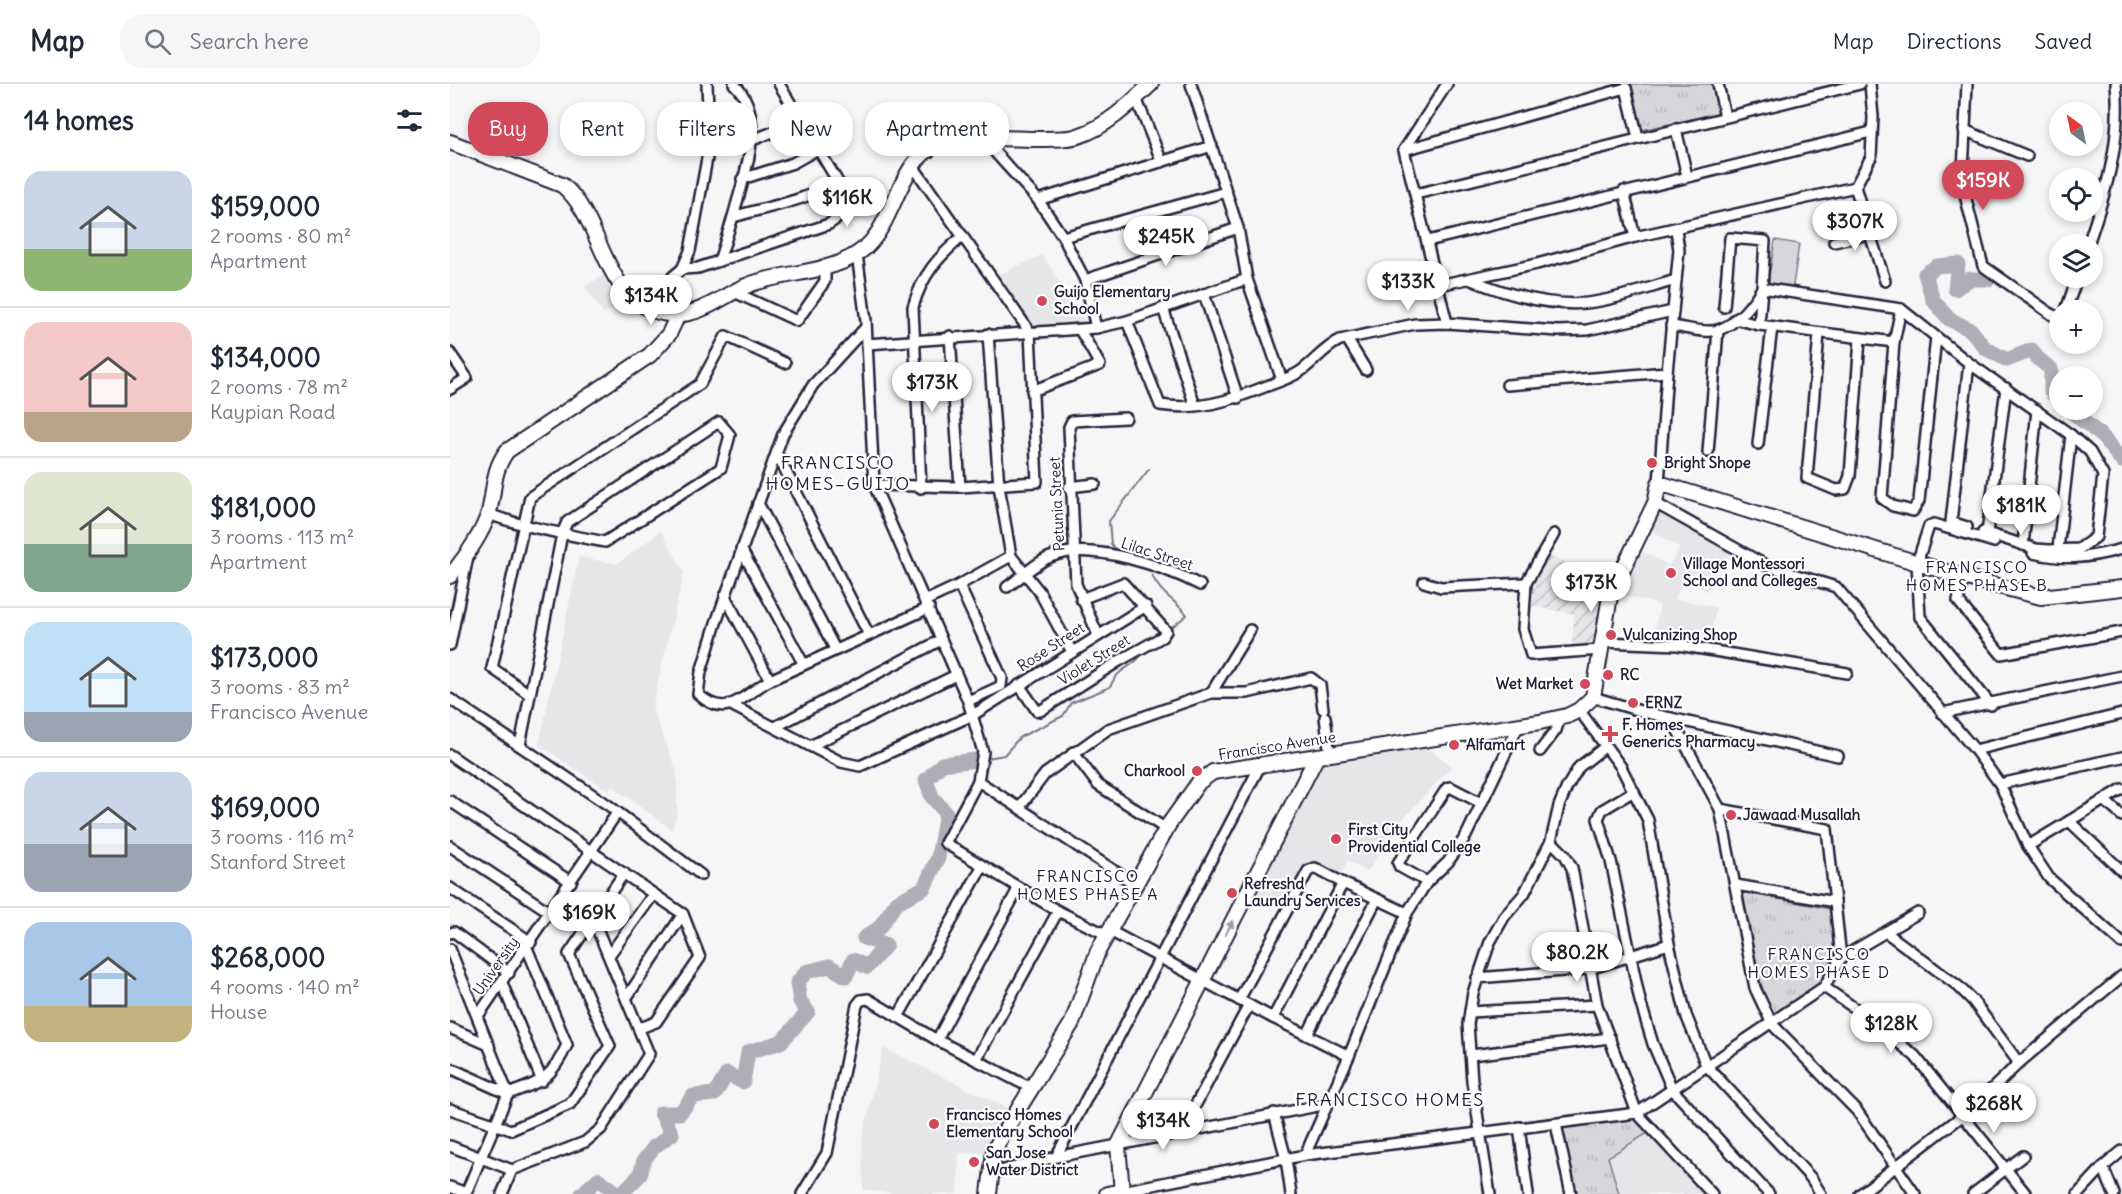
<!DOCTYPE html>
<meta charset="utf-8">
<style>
:root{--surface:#fff;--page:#f6f6f7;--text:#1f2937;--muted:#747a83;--line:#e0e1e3;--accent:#d1495b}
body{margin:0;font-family:Delius,sans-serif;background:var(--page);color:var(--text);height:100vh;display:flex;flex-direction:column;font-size:22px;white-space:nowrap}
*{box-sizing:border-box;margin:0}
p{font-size:20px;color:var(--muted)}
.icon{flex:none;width:33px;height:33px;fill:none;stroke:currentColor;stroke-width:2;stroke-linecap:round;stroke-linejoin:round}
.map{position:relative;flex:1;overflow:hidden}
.side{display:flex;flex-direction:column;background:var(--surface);width:450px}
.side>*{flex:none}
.banner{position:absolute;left:18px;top:18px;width:570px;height:54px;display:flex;gap:12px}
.needle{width:39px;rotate:327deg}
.controls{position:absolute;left:1599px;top:18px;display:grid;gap:12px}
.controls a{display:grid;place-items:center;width:54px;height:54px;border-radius:50%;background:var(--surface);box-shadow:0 3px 9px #0003;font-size:30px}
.price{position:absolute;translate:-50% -51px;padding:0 14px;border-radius:21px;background:#fff;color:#222;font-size:20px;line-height:39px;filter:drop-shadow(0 2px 3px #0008)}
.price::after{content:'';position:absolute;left:50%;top:36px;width:18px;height:14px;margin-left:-9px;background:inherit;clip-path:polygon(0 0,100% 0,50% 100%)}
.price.active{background:var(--accent);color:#fff}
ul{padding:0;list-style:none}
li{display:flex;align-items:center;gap:18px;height:150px;padding:0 24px}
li+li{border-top:2px solid var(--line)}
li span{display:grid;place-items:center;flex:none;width:168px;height:120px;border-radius:18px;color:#555}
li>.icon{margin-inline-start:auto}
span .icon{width:72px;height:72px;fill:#fffc;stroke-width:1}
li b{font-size:26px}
h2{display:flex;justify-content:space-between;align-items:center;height:72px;padding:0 24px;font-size:26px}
.tag{padding:0 21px;border-radius:24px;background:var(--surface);box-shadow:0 3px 9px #0003;font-size:21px;line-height:54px}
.tag.active{background:var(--accent);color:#fff}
header{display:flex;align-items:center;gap:36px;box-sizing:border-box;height:84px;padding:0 30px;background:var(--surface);border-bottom:2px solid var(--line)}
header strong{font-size:28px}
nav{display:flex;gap:33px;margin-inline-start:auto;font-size:21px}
.search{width:420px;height:54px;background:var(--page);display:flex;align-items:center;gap:15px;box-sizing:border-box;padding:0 21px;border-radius:24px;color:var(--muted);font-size:22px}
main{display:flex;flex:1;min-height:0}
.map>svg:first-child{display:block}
</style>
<header>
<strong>Map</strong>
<div class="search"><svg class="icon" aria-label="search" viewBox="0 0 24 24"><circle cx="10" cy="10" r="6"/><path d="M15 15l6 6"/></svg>Search here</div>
<nav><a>Map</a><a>Directions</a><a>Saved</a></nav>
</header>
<main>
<section class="side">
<h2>14 homes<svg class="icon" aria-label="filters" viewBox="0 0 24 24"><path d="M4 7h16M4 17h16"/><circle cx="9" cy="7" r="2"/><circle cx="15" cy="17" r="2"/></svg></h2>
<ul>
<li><span style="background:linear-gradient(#c9d6e8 65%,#8fb573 0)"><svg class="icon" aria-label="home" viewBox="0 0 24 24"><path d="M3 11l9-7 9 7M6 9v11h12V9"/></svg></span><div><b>$159,000</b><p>2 rooms · 80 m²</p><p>Apartment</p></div></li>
<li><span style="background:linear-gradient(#f6c9c9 75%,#b9a48a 0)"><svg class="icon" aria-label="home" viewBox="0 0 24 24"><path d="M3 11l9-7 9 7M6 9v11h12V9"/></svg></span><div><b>$134,000</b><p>2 rooms · 78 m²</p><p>Kaypian Road</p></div></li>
<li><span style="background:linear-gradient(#dfe7d0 60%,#7fa58c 0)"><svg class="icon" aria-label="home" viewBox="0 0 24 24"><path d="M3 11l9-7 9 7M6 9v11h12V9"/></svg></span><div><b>$181,000</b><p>3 rooms · 113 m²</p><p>Apartment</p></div></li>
<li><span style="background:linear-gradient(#bfe0f5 75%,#9aa5b1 0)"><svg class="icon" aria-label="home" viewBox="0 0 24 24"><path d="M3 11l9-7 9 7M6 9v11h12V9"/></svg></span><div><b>$173,000</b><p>3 rooms · 83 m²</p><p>Francisco Avenue</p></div></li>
<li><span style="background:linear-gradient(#c9d6e8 60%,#9aa5b1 0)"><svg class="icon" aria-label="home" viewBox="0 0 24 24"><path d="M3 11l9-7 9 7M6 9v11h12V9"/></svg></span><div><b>$169,000</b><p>3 rooms · 116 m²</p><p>Stanford Street</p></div></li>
<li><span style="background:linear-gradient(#a9c7e8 70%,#c2b280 0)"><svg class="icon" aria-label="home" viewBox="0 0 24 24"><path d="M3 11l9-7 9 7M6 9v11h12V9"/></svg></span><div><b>$268,000</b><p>4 rooms · 140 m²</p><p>House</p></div></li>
</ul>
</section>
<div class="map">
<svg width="1672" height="1110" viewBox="0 0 1672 1110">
<defs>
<pattern id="industrial-furrows" width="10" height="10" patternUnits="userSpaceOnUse" patternTransform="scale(1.5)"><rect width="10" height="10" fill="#e6e6e9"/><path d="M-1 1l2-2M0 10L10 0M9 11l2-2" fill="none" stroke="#c5c5c9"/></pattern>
<pattern id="park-tufts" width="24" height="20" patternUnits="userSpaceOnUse" patternTransform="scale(1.5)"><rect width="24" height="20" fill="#d7d7db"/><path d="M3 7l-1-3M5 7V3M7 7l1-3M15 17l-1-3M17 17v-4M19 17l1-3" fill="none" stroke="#b8b8bd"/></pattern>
</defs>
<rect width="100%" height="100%" fill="#f6f6f7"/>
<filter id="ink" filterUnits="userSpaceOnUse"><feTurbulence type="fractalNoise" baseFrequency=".0167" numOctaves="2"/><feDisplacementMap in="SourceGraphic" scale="12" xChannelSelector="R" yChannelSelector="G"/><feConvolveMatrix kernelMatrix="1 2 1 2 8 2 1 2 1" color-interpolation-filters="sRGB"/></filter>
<g filter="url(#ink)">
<g fill="#e6e6e9">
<polygon points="592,171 638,241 580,245 546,192"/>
<polygon points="158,188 176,216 153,230 135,203"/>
<polygon points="1209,423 1282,465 1257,507 1236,495 1224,515 1266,523 1259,560 1203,554 1210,521 1164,508 1187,464 1219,482 1230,464 1198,444"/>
<polygon points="211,447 234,488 202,624 227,688 227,730 222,746 162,702 159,707 89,661 129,473 167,480"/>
<polygon points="964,662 982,667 1002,682 954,734 917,788 898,777 890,791 860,777 834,823 803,808 874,678"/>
<polygon points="433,964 559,1025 540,1069 509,1069 508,1110 447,1110 413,1106 412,1056"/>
<polygon points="1201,1047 1256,1107 1255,1110 1169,1110 1158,1073"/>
</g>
<polygon fill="url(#industrial-furrows)" points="1099,472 1163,495 1150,526 1149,559 1122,561 1124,530 1081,522 1084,498"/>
<g fill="url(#park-tufts)" stroke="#7c7c8b" stroke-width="1.5">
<polygon points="1180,0 1263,0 1269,29 1192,46"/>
<polygon points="1292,808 1380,825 1388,876 1373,896 1322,933 1301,869"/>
<polygon points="1187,1033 1201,1047 1158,1073 1169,1110 1124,1110 1112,1042"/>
</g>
<polygon fill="#d7d7db" stroke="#7c7c8b" stroke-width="1.5" points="1325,156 1349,160 1343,202 1318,199"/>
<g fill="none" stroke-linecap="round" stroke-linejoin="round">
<g stroke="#767685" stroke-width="2">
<polyline points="667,468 661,460 659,437 699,385"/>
<path d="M702,491C710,510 724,515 737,531L718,546"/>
<path d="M538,674L554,671L570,653L613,632L621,619L660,603C670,580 682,587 694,567"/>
</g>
<g stroke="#aeaeb7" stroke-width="15">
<polyline points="1539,195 1520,195 1505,205 1508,180 1487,182 1475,190 1483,216 1499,235 1521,246 1535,264 1557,276 1582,266 1587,274 1601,285 1601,308 1610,316"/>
<polyline points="1619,326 1651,351 1672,377"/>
<polyline points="132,1110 148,1095 169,1110"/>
<polyline points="171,1110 190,1091 194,1076 204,1063 222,1050 211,1029 230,1029 243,1012 265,1010 277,990 293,998 298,968 331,958 358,928 350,917 347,899 356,888 379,882 396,892 403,876 417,883 436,861 414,854 429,844 447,818 474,804 488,774 496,729 482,713 476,696 492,680 526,676"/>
</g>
<defs>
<g id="street">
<path d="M284,0C319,33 293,93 283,133C319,122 355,118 387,97"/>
<polyline points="741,0 788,144 797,195 832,296"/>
<polyline points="1268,0 1275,33"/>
<polyline points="1420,0 1423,33 1421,73 1405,103 1435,197"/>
<polyline points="1517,0 1513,89 1516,115 1533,182 1604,232 1610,232"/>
<polyline points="686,14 712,78"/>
<polyline points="1226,45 1237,92"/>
<polyline points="1514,46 1577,72"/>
<polyline points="533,55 588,116"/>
<polyline points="300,57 351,37"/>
<polyline points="954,66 1176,4 1188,54"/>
<polyline points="292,95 343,79 368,65"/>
<polyline points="1174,107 1185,153"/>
<polyline points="966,110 1410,0"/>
<polyline points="613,153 776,108"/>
<polyline points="978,157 1421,48"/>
<polyline points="1384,158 1419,150"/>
<path d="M1638,160C1656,108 1672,56 1666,0"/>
<polyline points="407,170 416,237 424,401 518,617 533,668 528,697 495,759 608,827 651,848 660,847 823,934 899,972"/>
<polyline points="269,177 283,133"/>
<polyline points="232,185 248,184 379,140 396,128 397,113 329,0"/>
<path d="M1019,195C1058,211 1107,226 1150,217C1176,212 1201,203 1226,196"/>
<polyline points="635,196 788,144"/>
<polyline points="989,201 1087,180 1185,153 1405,103"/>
<polyline points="284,208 347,237 375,197 375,183"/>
<polyline points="754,210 788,314"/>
<polyline points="190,220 232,185 240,167 262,47 258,24 257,0"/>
<polyline points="1274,223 1280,154 1315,157 1312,204 1451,225 1519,279 1621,351 1640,368 1653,391 1646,453 1629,465 1599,466 1586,465 1537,449"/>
<polyline points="713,224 745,322"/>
<polyline points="1451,225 1444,258 1432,414 1443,422 1463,427 1469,417 1486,253"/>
<polyline points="1616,226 1627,194"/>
<path d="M677,237L710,321C749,327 782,316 817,302C828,298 841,294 851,287C865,277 874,264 890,256L965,240L997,239L1108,247L1137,246L1223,227"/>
<polyline points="997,239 954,66 997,0"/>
<polyline points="1309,241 1444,258"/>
<path d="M1221,242C1234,243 1255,250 1268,246C1287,240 1303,220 1312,204L1309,241L1285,235"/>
<path d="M416,243L363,301L333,350L266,539L251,588L248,610C277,637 293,611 320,596L479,524"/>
<polyline points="646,244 635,196 613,153 588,116 762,62"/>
<polyline points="1369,250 1357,394 1386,406 1395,405 1400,392 1410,255"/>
<polyline points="500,252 510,403"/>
<polyline points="897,255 916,286"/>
<polyline points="417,260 646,244 677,237 797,195"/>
<polyline points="0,269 17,294 0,305"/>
<polyline points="1057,301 1217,288"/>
<polyline points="582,307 650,281 630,246"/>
<polyline points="1308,360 1322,243"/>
<polyline points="1258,368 1268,246"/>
<polyline points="327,370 419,551"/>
<polyline points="1209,399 1217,288 1229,166 1226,145"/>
<polyline points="424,401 510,403 587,398 580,248 463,82"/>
<polyline points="619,403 645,400"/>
<path d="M471,404L463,223C472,191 488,173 513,152"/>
<polyline points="308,419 385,565"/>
<polyline points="1205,419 1317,482 1386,503 1525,666 1550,700 1578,762 1599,794 1672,859"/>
<path d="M38,430C77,444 115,450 155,458L271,384L280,351L269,338L117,438L112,450L70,661"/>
<polyline points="1517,443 1501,438 1519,279"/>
<polyline points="1533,448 1537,449 1556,304"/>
<polyline points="1104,450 1076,499 1073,545 1081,571 1151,566"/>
<polyline points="1573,461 1587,326"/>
<polyline points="291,465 353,579"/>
<polyline points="1608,465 1621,351"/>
<path d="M1583,469C1618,477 1638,474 1672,465"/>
<polyline points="561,472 589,507 622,568"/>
<polyline points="1513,493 1508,517 1551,570 1672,548"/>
<polyline points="974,498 991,503 1076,499"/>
<polyline points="509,501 561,472 549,402 538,250"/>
<path d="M557,503C571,494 587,477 603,472C642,457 715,483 750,501"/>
<polyline points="275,512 320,596"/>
<polyline points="475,517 509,501 552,594 551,602 518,617"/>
<polyline points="800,546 761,609 797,609 861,594 870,601 873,625"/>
<polyline points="648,551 626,500 619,343 622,337 676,334"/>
<polyline points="1153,558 1228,561 1397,589"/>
<polyline points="0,561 18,472"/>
<polyline points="569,601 587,627 590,627 669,577 712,553 716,547 673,499 631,515"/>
<polyline points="79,610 42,584 80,413 250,300 276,252 335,279"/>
<polyline points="1143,613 1194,628 1388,672"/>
<polyline points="0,615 158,721 251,791"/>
<polyline points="1541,621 1470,533 1467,479 1479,442 1484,440 1544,458"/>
<polyline points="283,622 391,678 410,682 523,631 696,522"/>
<polyline points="1129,626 1171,683 1198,736 1219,860 1236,931 1256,981 1361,1094 1371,1110"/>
<polyline points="1492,629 1672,592"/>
<polyline points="875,633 880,671"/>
<polyline points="1221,634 1270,725 1305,904 1322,940 1407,1027 1465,1110"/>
<polyline points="325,643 491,556"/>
<polyline points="360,662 506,591"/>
<polyline points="1525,666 1672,630"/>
<polyline points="1090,667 1106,646 1110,634"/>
<polyline points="623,668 648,701 716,745"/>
<polyline points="0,671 233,830 250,874 206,938 190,944"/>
<polyline points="528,697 686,801"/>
<polyline points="1550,700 1672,673"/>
<polyline points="1184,707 1152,726 1148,735 1161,777 1190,917 1203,960 1222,1005 1319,1110"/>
<polyline points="1654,716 1672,732"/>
<polyline points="0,717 121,798"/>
<polyline points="569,724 595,690 658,645 761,609"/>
<polyline points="1270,725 1377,745 1391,874"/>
<polyline points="1619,737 1672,787"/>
<polyline points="0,762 101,829"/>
<polyline points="1578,762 1672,705"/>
<polyline points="977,798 950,783 948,779 997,704 1000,703 1031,719"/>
<polyline points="1286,801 1385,818"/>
<polyline points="0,804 81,858"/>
<polyline points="0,849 4,848 59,889"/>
<polyline points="1437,849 1508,902 1523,917 1569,979"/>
<polyline points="0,865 58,1010"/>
<polyline points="160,870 203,811"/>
<polyline points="1027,894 1139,885 1219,860"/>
<polyline points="52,899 92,997"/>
<polyline points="1374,903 1416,932 1465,972 1576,1110"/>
<polyline points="177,913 233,830"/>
<polyline points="789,916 858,787 865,784 893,799"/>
<polyline points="1020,928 1147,921"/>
<polyline points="28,932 167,729"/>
<polyline points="448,933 532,783"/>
<polyline points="823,934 893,799 927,815"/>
<polyline points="0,944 39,961"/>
<polyline points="857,951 927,815 957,829"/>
<polyline points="487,956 568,805"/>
<polyline points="1021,971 1160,954"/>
<polyline points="526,976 608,827"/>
<polyline points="0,984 58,1010"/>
<path d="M58,1010C93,997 101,995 117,961L77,864"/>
<polyline points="0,1025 61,1046 120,1020 160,962 119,870 174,789"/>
<polyline points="824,1029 836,1075 841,1110"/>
<polyline points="1106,1040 1121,1110"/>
<polyline points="1069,1043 1078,1110"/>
<polyline points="730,1050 799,921"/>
<polyline points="0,1062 62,1086 135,1058 151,1045 199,970 143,835"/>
<polyline points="855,1071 1187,1029 1147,921 1122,784 1115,771 1101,757"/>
<polyline points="606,1073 810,682"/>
<polyline points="542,1089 606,1073 878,1020"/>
<polyline points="0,1103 16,1109 58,1010"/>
<polyline points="52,1110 62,1086"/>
<polyline points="352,1110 377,1069 407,921 411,916 418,915 487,956 581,1004"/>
<polyline points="673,1110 672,1107 855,1071 899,972 957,829 977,798 998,778 1016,752 1069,641"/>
<polyline points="1040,1110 1022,997 1018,940 1023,909 1040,858 1054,833 1074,810 1101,757 1109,722 1117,703 1129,683 1156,662"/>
<polyline points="1262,1110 1187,1029 1374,903 1391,874 1468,829"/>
<polyline points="1410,1110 1520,1026 1569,979 1672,892"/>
<polyline points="1523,1110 1573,1072"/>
<polyline points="1628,1110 1653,1083"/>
<polyline points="1664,1110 1653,1083 1672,1067"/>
</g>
<g id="secondary">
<path d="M0,58L112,101C149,131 151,196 191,220C205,229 223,233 239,229C259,225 278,209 296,202C334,186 384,192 416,163C445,137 450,74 488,61C519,50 558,55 591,55C603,54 617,56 628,52C655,44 681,19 701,0"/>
<path d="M0,492C15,474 32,451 39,428C45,405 42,387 57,367L200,271L219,250L228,231"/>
<polyline points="539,1110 544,1067 553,1050 622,939 648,867 719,740 749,698 763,688 1090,638 1117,632 1129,626 1143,613 1160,512 1205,419 1209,399 1513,493 1591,513 1672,504"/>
<polyline points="657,1110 672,1107 668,1062 866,674"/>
</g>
</defs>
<use href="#street" stroke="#22223b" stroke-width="14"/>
<use href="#secondary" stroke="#22223b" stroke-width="18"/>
<use href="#street" stroke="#fff" stroke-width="9"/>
<use href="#secondary" stroke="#fff" stroke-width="14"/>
</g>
<defs><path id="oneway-solid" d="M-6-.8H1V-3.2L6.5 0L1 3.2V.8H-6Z" transform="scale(1.5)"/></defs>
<use fill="#9c9ca7" href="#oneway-solid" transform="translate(779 844) rotate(-63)"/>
</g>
<g fill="#d1495b" stroke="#fff" stroke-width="2">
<circle cx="592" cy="217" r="6"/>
<circle cx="1202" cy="379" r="6"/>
<circle cx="1221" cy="489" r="6"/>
<circle cx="1161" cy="551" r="6"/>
<circle cx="1158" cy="591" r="6"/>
<circle cx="1135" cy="600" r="6"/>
<circle cx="1183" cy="619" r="6"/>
<path d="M1157 641h6v6h6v6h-6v6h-6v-6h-6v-6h6z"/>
<circle cx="1004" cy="661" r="6"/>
<circle cx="747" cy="687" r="6"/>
<circle cx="1281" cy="731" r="6"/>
<circle cx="886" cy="755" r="6"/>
<circle cx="782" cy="809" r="6"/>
<circle cx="484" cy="1040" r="6"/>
<circle cx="524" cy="1078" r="6"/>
</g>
<g text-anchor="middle" stroke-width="4.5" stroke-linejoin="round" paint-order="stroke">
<g font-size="15" font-weight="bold" fill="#22223b" stroke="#fff" text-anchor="start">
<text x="604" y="213">Guijo Elementary<tspan x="604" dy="17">School</tspan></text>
<text x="1214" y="384">Bright Shope</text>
<text x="1233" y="485">Village Montessori<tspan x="1233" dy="17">School and Colleges</tspan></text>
<text x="1173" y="556">Vulcanizing Shop</text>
<text x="1170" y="596">RC</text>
<text x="1123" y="605" text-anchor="end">Wet Market</text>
<text x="1195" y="624">ERNZ</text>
<text x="1172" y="646">F. Homes<tspan x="1172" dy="17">Generics Pharmacy</tspan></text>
<text x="1016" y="666">Alfamart</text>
<text x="735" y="692" text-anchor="end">Charkool</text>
<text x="1293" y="736">Jawaad Musallah</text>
<text x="898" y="751">First City<tspan x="898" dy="17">Providential College</tspan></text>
<text x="794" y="805">Refreshd<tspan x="794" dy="17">Laundry Services</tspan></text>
<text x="496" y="1036">Francisco Homes<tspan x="496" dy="17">Elementary School</tspan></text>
<text x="536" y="1074">San Jose<tspan x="536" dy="17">Water District</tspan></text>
</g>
<g font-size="15" fill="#22223b" stroke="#fff">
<text transform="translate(607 420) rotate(-93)" y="5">Petunia Street</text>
<text transform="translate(707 470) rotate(18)" y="5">Lilac Street</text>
<text transform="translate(601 563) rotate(-33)" y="5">Rose Street</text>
<text transform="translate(644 576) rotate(-32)" y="5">Violet Street</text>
<text transform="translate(827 662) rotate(-9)" y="5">Francisco Avenue</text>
<text transform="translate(46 882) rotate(-55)" y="5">University</text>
</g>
<g font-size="16" letter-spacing="1.5" fill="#22223b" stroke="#fff">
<text x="1527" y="489">FRANCISCO<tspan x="1527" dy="18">HOMES PHASE B</tspan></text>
<text x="638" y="798">FRANCISCO<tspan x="638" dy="18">HOMES PHASE A</tspan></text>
<text x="1369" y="876">FRANCISCO<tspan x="1369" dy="18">HOMES PHASE D</tspan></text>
</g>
<g font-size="18" letter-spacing="1.5" fill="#22223b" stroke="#fff">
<text x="388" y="385">FRANCISCO<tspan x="388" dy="21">HOMES–GUIJO</tspan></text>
<text x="940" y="1022">FRANCISCO HOMES</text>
</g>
</g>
</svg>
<div class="controls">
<a><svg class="needle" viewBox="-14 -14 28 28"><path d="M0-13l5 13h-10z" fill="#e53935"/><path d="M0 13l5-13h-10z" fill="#747a83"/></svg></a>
<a><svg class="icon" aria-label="locate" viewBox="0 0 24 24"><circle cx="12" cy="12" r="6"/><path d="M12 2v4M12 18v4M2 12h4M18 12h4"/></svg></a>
<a><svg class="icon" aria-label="layers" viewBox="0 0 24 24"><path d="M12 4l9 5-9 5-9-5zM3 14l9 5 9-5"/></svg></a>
<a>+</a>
<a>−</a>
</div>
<b class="price active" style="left:1533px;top:127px">$159K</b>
<b class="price" style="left:397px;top:144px">$116K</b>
<b class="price" style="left:1405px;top:168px">$307K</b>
<b class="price" style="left:716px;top:183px">$245K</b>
<b class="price" style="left:958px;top:228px">$133K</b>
<b class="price" style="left:201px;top:242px">$134K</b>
<b class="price" style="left:482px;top:329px">$173K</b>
<b class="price" style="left:1571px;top:452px">$181K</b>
<b class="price" style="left:1141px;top:529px">$173K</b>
<b class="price" style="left:139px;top:859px">$169K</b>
<b class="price" style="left:1127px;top:899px">$80.2K</b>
<b class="price" style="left:1441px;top:970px">$128K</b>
<b class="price" style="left:1544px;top:1050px">$268K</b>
<b class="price" style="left:713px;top:1067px">$134K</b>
<div class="banner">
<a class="tag active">Buy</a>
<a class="tag">Rent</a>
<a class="tag">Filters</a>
<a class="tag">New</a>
<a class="tag">Apartment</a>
</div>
</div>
</main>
